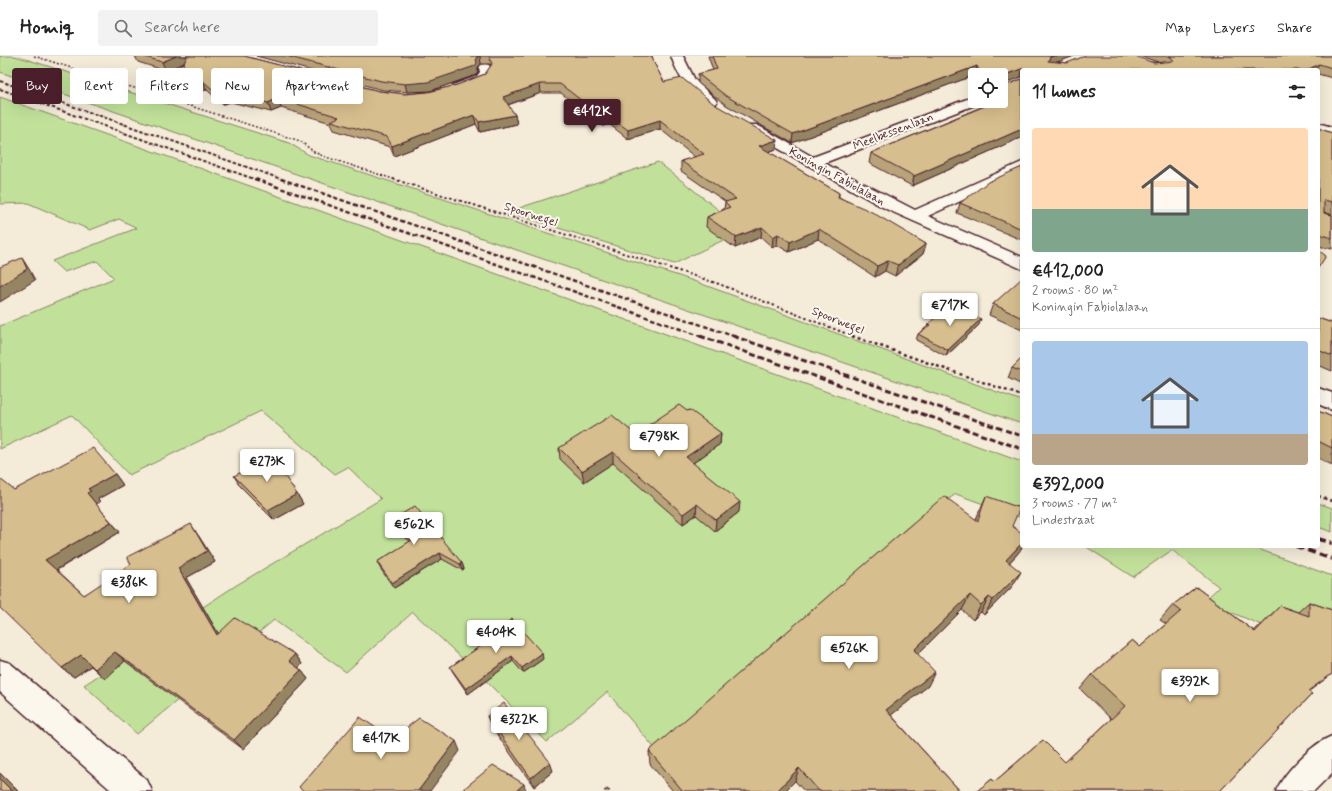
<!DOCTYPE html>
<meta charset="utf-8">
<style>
:root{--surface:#fff;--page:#f2f2f2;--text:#222;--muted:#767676;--line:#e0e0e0;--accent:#4a1f2b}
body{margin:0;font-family:Mynerve,sans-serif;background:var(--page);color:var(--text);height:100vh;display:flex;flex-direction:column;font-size:15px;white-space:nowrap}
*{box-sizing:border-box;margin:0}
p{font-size:13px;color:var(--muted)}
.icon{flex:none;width:22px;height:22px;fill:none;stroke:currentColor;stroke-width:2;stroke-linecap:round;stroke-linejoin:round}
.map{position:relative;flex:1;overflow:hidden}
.details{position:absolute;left:1020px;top:12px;width:300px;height:480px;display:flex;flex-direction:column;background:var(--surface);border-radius:4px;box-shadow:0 4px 16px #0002}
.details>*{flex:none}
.banner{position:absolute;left:12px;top:12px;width:380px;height:36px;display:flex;gap:8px}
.buttons{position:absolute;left:968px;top:12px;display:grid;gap:8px}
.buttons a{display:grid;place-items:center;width:40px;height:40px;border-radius:4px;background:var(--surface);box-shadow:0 4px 16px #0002;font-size:20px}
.price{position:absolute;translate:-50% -34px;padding:0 9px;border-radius:4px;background:#fff;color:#222;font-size:13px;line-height:26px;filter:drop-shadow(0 1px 2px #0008)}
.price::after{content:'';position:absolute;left:50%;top:24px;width:12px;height:9px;margin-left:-6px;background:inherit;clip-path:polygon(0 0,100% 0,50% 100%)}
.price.selected{background:var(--accent);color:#fff}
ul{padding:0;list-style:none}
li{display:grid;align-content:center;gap:8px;height:212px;padding:0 12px}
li+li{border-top:1px solid var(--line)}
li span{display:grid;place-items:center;height:124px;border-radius:4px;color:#555}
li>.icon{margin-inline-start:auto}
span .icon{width:72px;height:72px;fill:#fffc;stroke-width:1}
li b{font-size:17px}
h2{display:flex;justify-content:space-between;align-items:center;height:48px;padding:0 12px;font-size:17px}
.tag{padding:0 14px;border-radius:4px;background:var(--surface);box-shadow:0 4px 16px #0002;font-size:14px;line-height:36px}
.tag.selected{background:var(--accent);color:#fff}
header{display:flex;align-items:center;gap:24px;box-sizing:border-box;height:56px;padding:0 20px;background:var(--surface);border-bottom:1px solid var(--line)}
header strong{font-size:19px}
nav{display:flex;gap:22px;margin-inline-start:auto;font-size:14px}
.search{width:280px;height:36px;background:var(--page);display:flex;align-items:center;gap:10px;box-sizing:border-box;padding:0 14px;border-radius:4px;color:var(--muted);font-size:15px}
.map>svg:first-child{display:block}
</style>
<header>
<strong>Homiq</strong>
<div class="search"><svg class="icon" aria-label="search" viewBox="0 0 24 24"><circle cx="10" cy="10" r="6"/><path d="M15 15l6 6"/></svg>Search here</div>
<nav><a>Map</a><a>Layers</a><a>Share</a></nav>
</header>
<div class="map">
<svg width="1332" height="735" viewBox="0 0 1332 735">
<rect width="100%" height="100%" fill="#f4ecd9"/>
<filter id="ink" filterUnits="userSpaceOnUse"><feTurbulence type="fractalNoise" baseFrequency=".025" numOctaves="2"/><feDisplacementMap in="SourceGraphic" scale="8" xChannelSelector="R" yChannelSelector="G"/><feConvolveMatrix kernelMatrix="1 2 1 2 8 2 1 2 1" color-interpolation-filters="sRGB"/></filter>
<g filter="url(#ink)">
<g fill="#c1e19a" stroke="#868062">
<polygon points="0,0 15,0 32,5 289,87 309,99 688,223 1022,345 1022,368 0,16"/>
<polygon points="0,41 705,292 1022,406 1022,462 956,438 909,470 657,695 607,636 547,686 486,625 413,556 346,616 274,564 137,678 84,629 235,530 381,443 348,411 335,418 261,355 129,419 72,359 0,393 0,270 114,222 97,205 64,216 52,205 137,172 119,163 90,174 28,147 0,148"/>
<polygon points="658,106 744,174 674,208 507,156"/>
<polygon points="1318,447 1332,452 1332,476 1318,471"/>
<polygon points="1085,490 1250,490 1332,520 1332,556 1317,564 1289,553 1283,578 1204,545 1219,531 1172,494 1133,521"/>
</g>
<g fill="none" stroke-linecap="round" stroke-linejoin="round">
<defs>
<g id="minor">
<path d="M671,0H683L695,24L715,43L717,46L715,49H705C688,36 678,20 671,0Z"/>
<path d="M485,8L489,9L492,16C485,27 467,38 453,35L452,32L453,29L477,20L480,16L479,12L481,9Z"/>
<polygon points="975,40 975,45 981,45 980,47 824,107 915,154 1022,106 1022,117 928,160 1022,201 1022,213 886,153 747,75 745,72 747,69 757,69 813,101"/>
<polygon points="1318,67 1332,71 1332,80 1318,76"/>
<polygon points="1318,332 1332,337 1332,354 1318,348"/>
<polygon points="0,604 10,607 147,724 152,735 112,735 0,636"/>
<path d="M1332,680V717L1314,735H1276C1284,716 1313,687 1332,680Z"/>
</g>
</defs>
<use href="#minor" stroke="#4a1f2b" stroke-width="3"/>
<polyline stroke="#4a1f2b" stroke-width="1.5" stroke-dasharray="2 2" stroke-linecap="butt" points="34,0 300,85 314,96 323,100 396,124"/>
<polyline stroke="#4a1f2b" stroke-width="2" stroke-dasharray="2.5 2.5" stroke-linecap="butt" points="393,123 719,228 855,281"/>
<g stroke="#4a1f2b" stroke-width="2.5" stroke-dasharray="3 3" stroke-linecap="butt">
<polyline points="852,280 1022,340"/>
<polyline points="1318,440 1332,445"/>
</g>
<use href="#minor" fill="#fbf7ec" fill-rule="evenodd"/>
<g stroke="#4a1f2b" stroke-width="2" stroke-dasharray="3.5 2" stroke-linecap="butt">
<polyline points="0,25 284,124"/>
<polyline points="0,33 257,124"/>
</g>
<g stroke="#4a1f2b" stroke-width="2.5" stroke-dasharray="4.5 2.5" stroke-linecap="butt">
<polyline points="255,123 703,281"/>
<polyline points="281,123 736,281"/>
</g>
<g stroke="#4a1f2b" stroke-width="3" stroke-dasharray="6 3" stroke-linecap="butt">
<polyline points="700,280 1022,393"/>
<polyline points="733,280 1022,380"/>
</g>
<g stroke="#4a1f2b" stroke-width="4" stroke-dasharray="8 4" stroke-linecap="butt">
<polyline points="1318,483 1332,487"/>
<polyline points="1296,490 1332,503"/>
</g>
</g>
<g fill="#b9a37a" stroke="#4a1f2b">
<polygon points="135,0 244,0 379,35 405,38 428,36 457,29 485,18 491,10 490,8 481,8 478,11 478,16 476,19 430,35 407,36 383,34 256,0 652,0 654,7 664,26 714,48 776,93 769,96 839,137 839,141 926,188 923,198 895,220 885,215 875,221 818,183 789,196 777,189 772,191 761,181 735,192 706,171 707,161 724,153 725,146 726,146 681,115 681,105 695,101 660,73 628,83 609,68 603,70 561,37 541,37 508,49 515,59 517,68 480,76 476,68 394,100 390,91 334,74 331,67 281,52 271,56 231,46 223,48 207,34 180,36 184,7 166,15 138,6"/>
<polygon points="708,0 1074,0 1057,6 1067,7 1158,6 1140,0 1332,0 1332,22 1318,18 1318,14 1022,14 1022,21 1021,21 1002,28 1002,29 1004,30 1022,23 1022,81 912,130 869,107 871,97 986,49 985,45 1001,45 1001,19 975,19 975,20 975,19 792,87 726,49 698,27 698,18 713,14"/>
<polygon points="1318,72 1332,77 1332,159 1324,156 1324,157 1332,159 1332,193 1318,190"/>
<polygon points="1022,111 1022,184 957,157 960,147"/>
<polygon points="1022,224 1022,274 989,259 993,248"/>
<polygon points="1318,262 1332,267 1332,315 1318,309"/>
<polygon points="928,268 979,269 946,300 916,284 918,278 927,271"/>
<polygon points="1022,302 1022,329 1008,322 1012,312"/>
<polygon points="687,355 721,377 720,388 693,407 739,456 715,475 696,459 683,468 613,407 584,426 560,403 559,392 635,378"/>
<polygon points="1318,355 1332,361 1332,409 1318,402"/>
<polygon points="115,418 123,429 98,443 100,446 96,448 120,476 57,514 84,539 198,479 215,506 186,522 218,577 295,598 302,608 298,612 301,614 308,623 243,693 125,605 105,623 91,610 74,621 62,612 14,434"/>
<polygon points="234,420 297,438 303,448 274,464 240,430"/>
<polygon points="986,440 1012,470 1019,496 1010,506 1012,531 984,559 981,556 973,564 962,554 918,598 928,630 891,659 960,735 804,735 795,725 785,735 673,735 650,708 649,695 976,463 979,456"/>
<polygon points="387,467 462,507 464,513 462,514 442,503 394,532 380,512 377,506 411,485 389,473"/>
<polygon points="1196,531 1254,575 1280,550 1298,556 1309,546 1332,554 1332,618 1308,636 1312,638 1220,735 977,735 992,723 994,726 1043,684 1065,706 1111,663 1080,633 1092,619 1132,584 1140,591 1166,568 1160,564 1173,549"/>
<polygon points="485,587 543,603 523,617 513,605 468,638 453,616 450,611"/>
<polygon points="487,660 553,715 534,731 491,670"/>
</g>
<g fill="#968563" stroke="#4a1f2b">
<polygon points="176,0 191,0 192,3 166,15 162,6"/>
<polygon points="479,0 480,0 481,8 478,11 478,16 476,19 430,35 407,36 405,28 476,2"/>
<polygon points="1053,0 1074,0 1047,10 1048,5 1050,1"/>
<polygon points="1319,8 1315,14 1307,14"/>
<polygon points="977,10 975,19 792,87 793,78"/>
<polygon points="1024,12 1024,14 1022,14 1021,21 1001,29 1002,20"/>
<polygon points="203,25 207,34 180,36 176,27"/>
<polygon points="540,28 541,37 504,50 503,41"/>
<polygon points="228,36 231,46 223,48 219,39"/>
<polygon points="278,42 281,52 271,56 268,47"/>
<polygon points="474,59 476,68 394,100 392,90"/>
<polygon points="515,59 517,68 480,76 479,66"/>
<polygon points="608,59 609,68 603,70 603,61"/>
<polygon points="660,64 660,73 628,83 628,74"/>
<polygon points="1022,73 1022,81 912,130 914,120"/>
<polygon points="777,84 776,93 758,100 759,90"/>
<polygon points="762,171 761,181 735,192 736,181"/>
<polygon points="819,173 818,183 789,196 790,186"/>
<polygon points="778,178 777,189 772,191 773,181"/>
<polygon points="926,188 923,198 895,220 898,209"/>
<polygon points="22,202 29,213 35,224 0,246 0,230"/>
<polygon points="888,205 885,215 875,221 877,210"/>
<polygon points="981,263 979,269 946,300 948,294"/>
<polygon points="721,377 720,388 686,412 686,401"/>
<polygon points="613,396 613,407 584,426 582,415"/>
<polygon points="115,418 123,429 98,443 100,446 96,448 87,437 88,433"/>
<polygon points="297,438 303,448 274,464 268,454"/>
<polygon points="740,446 739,456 715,475 716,464"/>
<polygon points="697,448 696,459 683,468 683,458"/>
<polygon points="111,466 120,476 56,514 45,504"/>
<polygon points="191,468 198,479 215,506 186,522 225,589 217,579 178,512"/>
<polygon points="1022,487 1022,490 1023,490 1019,496 998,519 1006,504"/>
<polygon points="440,497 442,503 394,532 392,527"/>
<polygon points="462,507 464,513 462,514 460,508"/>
<polygon points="1021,516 1012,531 984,559 993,544"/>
<polygon points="970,539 962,554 908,608 914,594"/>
<polygon points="989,541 981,556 973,564 981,549"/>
<polygon points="115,596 125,605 105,623 95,613"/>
<polygon points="542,597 543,603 523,617 522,612"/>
<polygon points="295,598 302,608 296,615 289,605"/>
<polygon points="81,599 92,609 74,621 62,612"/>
<polygon points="512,600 513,605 468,638 466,633"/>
<polygon points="301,614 308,623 243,693 234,684"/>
<polygon points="935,616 928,630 880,668 886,654"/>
<polygon points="456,685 460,695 430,735 418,735"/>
<polygon points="550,706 553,715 534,731 531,722"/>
<polygon points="799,712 795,725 785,735 777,735"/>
<polygon points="0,717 18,735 12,735 0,723"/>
<polygon points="524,728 526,735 516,735"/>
</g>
<g fill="#d7be8e" stroke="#4a1f2b">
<polygon points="142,0 176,0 162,6"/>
<polygon points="187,0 244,0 379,35 405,38 428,36 457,29 485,18 492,8 489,0 652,0 654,7 664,26 682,22 714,48 777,84 759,90 839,137 838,141 870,155 926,188 898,209 888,205 877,210 819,173 790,186 778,178 773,181 762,171 736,181 707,161 730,151 725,146 736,143 681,105 704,98 660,64 628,74 608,59 603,61 560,28 540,28 503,41 515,59 479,66 474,59 392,90 387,81 331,65 339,61 278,42 268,47 228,36 219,39 203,25 176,27"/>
<polygon points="286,0 479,0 476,2 477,7 475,10 428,26 405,28 381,25"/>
<polygon points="712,0 1053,0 1050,1 1048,5 1067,7 1085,0 1135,0 1154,7 1174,5 1171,1 1169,0 1332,0 1332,12 1319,8 1307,14 1026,14 1026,13 1024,12 1002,20 1002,29 1004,30 1022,23 1022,73 914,120 871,97 992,47 991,45 1001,45 1001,19 981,19 977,10 793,78 726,40 698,18 717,13"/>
<polygon points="1318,72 1332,77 1332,146 1324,144 1324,157 1332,159 1332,182 1325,180 1318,177"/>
<polygon points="1022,111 1022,173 960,147 988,126"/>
<polygon points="1318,194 1326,200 1318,212"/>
<polygon points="22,202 27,213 0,230 0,211"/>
<polygon points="1021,223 1022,224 1022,262 993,248"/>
<polygon points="951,248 981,263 948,294 918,278 930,269 928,268"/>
<polygon points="1318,262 1332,267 1332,300 1318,294"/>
<polygon points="1022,302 1022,316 1012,312"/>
<polygon points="679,349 687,355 690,354 721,377 686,401 740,446 716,464 697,448 683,458 613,396 582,415 559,392 612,359 635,378"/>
<polygon points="1318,355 1332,361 1332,392 1318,385"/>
<polygon points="93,392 115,418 88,433 91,435 87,437 111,466 45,504 84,539 131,508 127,501 191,468 207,495 178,512 217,579 235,562 295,598 289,605 301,614 234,684 115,596 95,613 81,599 62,612 0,552 0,423 14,434"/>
<polygon points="271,400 297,438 268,454 234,420"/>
<polygon points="944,440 978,465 986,440 1020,452 1012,470 1022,477 1022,487 1006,504 1021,516 993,544 989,541 981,549 970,539 914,594 935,616 886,654 960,735 819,735 799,712 777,735 683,735 649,695"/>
<polygon points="415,450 462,507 460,508 440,497 392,527 377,506 415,482 387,467"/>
<polygon points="1196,531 1255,576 1280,550 1309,560 1309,546 1332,554 1332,618 1308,635 1312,638 1220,735 977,735 992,723 994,726 1043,684 1065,706 1125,650 1092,619 1132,584 1140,591 1181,555 1173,549"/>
<polygon points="512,563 542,597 522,612 512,600 466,633 450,611 485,587 493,576"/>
<polygon points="504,647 550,706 531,722 487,660"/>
<polygon points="360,661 392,683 419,662 456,685 418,735 304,735 299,731"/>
<polygon points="493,709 524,728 516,735 461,735"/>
<polygon points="0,723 12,735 0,735"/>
<polygon points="607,733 610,735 604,735"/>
</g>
</g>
<g text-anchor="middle" stroke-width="4" stroke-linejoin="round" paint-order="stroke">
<g font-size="12" fill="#4a1f2b" stroke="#fbf7ec">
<text transform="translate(893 75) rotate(-21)" y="4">Meelbessenlaan</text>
<text transform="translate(837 120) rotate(29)" y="4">Koningin Fabiolalaan</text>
<text transform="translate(531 158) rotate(18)" y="4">Spoorwegel</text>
<text transform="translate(838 264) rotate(22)" y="4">Spoorwegel</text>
</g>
</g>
</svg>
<div class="buttons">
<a><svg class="icon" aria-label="locate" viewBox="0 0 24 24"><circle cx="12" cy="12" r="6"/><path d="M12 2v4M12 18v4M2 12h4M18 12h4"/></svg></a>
</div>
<b class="price selected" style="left:592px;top:77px">€412K</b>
<b class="price" style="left:950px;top:271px">€717K</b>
<b class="price" style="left:659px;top:402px">€798K</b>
<b class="price" style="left:267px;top:427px">€273K</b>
<b class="price" style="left:414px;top:490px">€562K</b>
<b class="price" style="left:129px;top:548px">€386K</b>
<b class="price" style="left:496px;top:598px">€404K</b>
<b class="price" style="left:849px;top:614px">€526K</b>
<b class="price" style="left:1190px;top:647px">€392K</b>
<b class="price" style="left:519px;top:685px">€322K</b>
<b class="price" style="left:381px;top:704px">€417K</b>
<div class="banner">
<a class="tag selected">Buy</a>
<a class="tag">Rent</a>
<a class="tag">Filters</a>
<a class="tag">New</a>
<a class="tag">Apartment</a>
</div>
<section class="details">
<h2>11 homes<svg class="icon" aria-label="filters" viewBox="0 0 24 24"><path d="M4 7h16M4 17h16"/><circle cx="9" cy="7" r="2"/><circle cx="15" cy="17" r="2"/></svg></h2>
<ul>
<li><span style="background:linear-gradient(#ffd9b3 65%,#7fa58c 0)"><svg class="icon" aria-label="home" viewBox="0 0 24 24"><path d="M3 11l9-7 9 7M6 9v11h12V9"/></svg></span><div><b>€412,000</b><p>2 rooms · 80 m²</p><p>Koningin Fabiolalaan</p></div></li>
<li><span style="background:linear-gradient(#a9c7e8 75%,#b9a48a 0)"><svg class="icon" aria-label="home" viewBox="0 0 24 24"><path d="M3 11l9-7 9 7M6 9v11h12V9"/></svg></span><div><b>€392,000</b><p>3 rooms · 77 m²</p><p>Lindestraat</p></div></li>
</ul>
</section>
</div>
